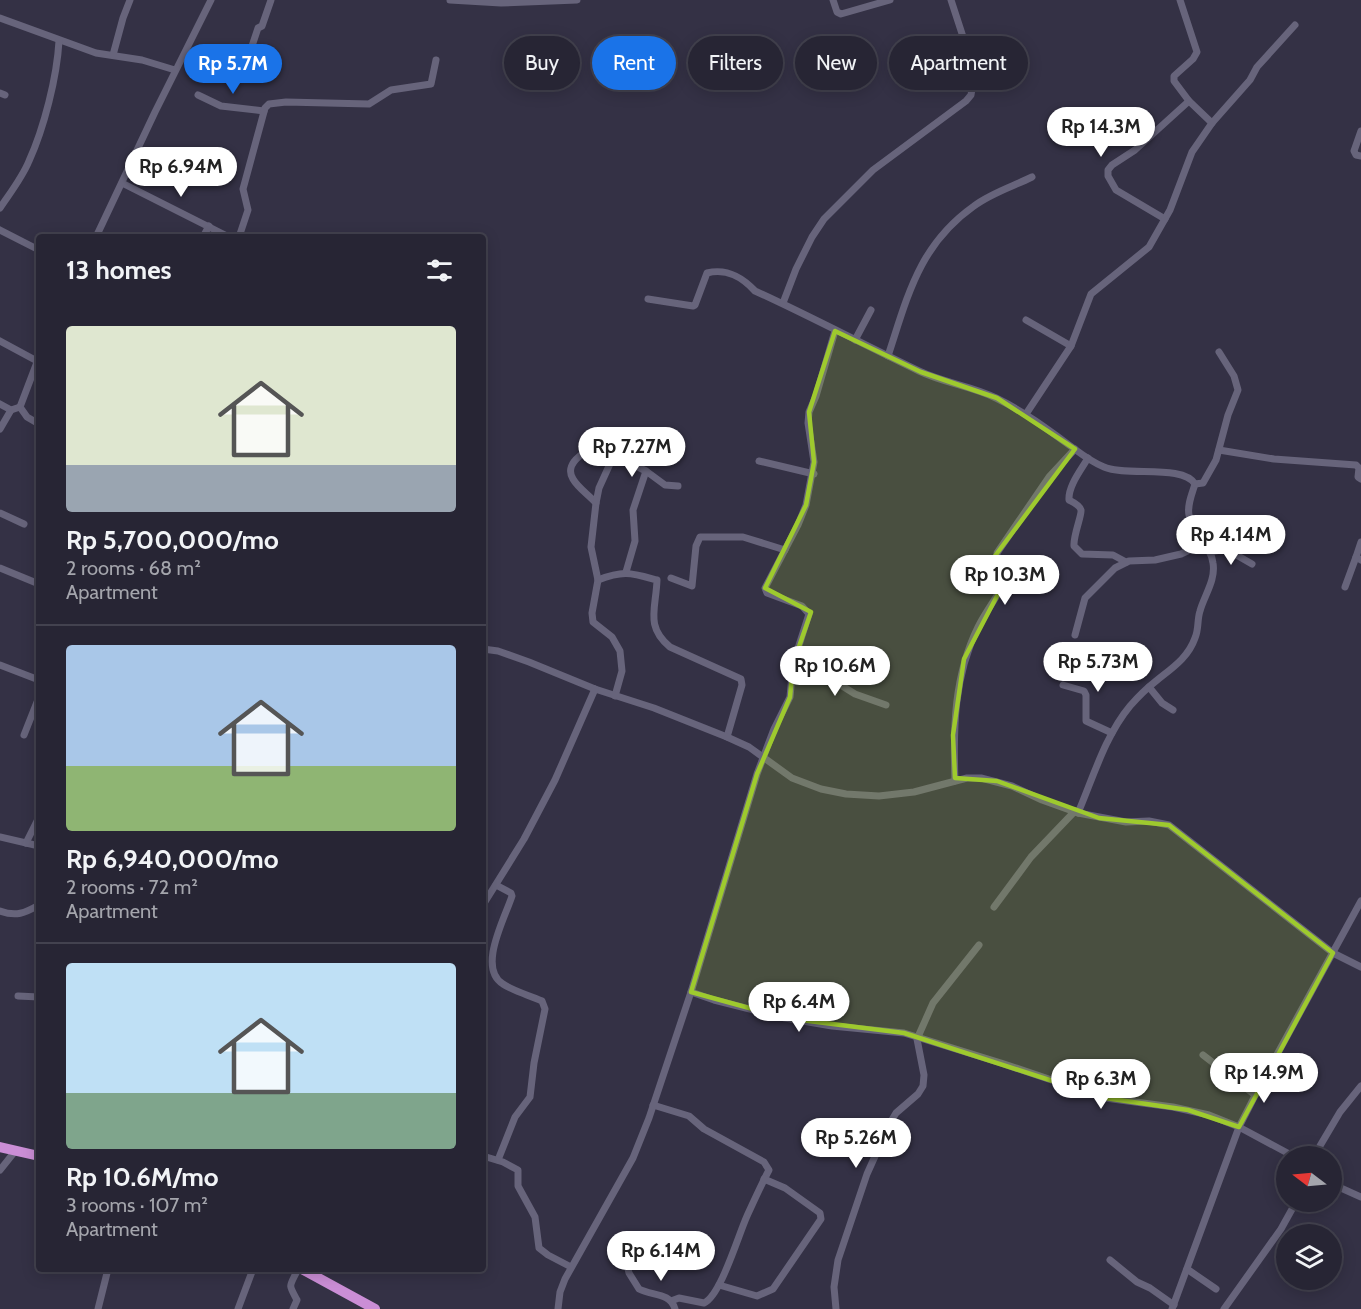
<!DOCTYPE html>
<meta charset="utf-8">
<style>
:root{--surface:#272534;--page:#2f2d3c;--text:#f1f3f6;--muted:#a4a5ac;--line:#43424f;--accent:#1a73e8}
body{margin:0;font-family:Cabin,sans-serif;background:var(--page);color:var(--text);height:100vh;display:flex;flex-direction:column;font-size:22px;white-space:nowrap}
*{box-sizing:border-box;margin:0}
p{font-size:20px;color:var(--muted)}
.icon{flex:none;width:33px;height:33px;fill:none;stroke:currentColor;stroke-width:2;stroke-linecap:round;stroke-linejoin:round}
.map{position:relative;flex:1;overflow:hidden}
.drawer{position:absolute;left:36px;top:234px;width:450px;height:1038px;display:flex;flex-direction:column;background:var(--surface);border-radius:6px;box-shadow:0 3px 15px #0003,0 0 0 2px var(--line)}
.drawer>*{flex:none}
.hud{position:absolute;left:504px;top:36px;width:570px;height:54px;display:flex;gap:12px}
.needle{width:39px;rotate:286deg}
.buttons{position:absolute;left:1276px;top:1146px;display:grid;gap:12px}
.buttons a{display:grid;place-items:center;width:66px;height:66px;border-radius:50%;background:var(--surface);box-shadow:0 3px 15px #0003,0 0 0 2px var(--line);font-size:30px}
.price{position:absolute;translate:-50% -51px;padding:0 14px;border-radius:21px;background:#fff;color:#222;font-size:20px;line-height:39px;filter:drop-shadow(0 2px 3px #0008)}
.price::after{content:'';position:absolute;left:50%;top:36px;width:18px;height:14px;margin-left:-9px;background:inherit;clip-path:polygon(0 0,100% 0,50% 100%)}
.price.selected{background:var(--accent);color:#fff}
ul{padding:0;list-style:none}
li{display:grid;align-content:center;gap:12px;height:318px;padding:0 30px}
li+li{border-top:2px solid var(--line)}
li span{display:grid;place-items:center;height:186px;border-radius:6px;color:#555}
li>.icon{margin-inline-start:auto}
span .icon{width:108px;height:108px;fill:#fffc;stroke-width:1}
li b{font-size:26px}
h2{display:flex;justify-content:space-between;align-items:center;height:72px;padding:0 30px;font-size:26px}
.chip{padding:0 21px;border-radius:27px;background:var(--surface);box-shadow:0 3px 15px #0003,0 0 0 2px var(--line);font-size:21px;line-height:54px}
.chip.selected{background:var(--accent);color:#fff}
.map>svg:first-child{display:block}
</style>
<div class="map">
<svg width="1361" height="1309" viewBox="0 0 1361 1309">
<rect width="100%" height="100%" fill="#343145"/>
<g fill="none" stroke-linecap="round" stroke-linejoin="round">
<g stroke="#67647b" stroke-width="7">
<polyline points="450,0 501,3 577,0"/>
<polyline points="833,0 837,12 841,14 890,0"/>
<polyline points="1180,0 1197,52 1193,59 1174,76 1174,81 1189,101 1212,123"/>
<polyline points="0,18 96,53 142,60 175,70"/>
<polyline points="113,55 123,18 130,0"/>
<polyline points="239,71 251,49 258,28 262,26 271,0"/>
<polyline points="0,93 5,95"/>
<polyline points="198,95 221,106 264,111"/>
<polyline points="1361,131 1354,151 1356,155 1361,156"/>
<polyline points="122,183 229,237"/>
<path d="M0,208C10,193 22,178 29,161C44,128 57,77 59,41"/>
<polyline points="1165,219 1116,190 1108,176 1108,170 1112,165 1135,150 1189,101"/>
<polyline points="0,230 39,250"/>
<polyline points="96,237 155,112 211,0"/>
<polyline points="203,237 209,226"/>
<polyline points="239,237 248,210 243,189 265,108 269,104 286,102 369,104 391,90 431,84 436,60"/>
<path d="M648,299L693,306L695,305L707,273C727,268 742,277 755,291C810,316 864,345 919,371C944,383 972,386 996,398C1023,411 1046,428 1069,445C1080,453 1091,462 1104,467C1127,477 1183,464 1195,484C1192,494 1187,505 1189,515C1192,534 1211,545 1213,563C1216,580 1204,596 1200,611C1197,620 1199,629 1195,638C1188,658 1172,668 1156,681C1147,688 1137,698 1130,706C1105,736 1093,778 1078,813"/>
<polyline points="783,303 796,269 812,237 824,219 873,170 966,101 971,95 972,89 967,49 951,0"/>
<polyline points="1026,320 1071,346"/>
<polyline points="855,340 871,310"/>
<polyline points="0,341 37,361"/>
<path d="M888,356C908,295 919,245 974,206C991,193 1014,186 1032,177"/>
<polyline points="39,357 20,407 27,417 39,424"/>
<polyline points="0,404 11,410"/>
<polyline points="1026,414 1071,346 1091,294 1149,247 1170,210 1192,152 1212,123 1250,80 1257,67 1295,25"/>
<polyline points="0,429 11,410 20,407"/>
<polyline points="1219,450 1274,459 1356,465 1359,468 1358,477 1361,479"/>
<path d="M614,455C608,453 601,450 595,450C582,451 564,465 573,479C578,488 589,495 596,503L591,547L598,580L592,613L593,622L612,637L620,651L622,671L615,696"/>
<path d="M1088,458C1081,470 1068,486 1069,500C1073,502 1080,505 1081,510C1082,515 1073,536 1074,546L1082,554L1113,555L1126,562"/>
<polyline points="759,461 814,474"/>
<polyline points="1195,484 1203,483 1216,460 1228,415 1238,390 1234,376 1219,352"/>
<polyline points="596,503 599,488 614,455 646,471 665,485 678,486"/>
<polyline points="0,513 24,524"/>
<polyline points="1361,542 1356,557 1361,560"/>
<polyline points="1210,552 1226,549 1252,564"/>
<polyline points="0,568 39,584"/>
<polyline points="626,572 635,541 633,510 646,471"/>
<polyline points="671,578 692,586 696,546 700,537 743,537 785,550"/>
<path d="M598,580C624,570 631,573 657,580C656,609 645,626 670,647L741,679L742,685L727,737"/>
<polyline points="1345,587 1356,557"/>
<polyline points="1075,635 1085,598 1115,568 1129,561 1155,560 1181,554 1204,543"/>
<polyline points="483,649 498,651 529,662 595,689 654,708 727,737 749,747 792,778 821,789 846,794 879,796 914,792 967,778 981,778 1012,786 1042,800 1078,813 1126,822 1149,821 1169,825 1333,953 1361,967"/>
<polyline points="793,664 831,679 855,694 886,705"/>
<polyline points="0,665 39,680"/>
<polyline points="1063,685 1084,691 1086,695 1086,721 1112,733"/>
<polyline points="1149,687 1162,703 1173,710"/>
<polyline points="24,735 39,697"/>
<path d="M955,781C953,728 954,676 978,627C987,609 1000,594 1008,575L1007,570L997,558V553L1049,477L1075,449"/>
<polyline points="0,837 39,846"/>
<polyline points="26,843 39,817"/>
<path d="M496,885L511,893L512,896C505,918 477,968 503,984C515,992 529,995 542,1001L545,1009L534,1063L530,1097L515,1117L498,1160"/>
<polyline points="483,905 524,839 555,780 595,689"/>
<polyline points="994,907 1031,857 1075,811"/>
<path d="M0,911C16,917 25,913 39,905"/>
<polyline points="691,992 714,1000 785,1018 832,1026 904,1033 1001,1063 1105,1098 1173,1107 1209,1115 1239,1127 1293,1156"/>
<polyline points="18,996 39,997"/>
<polyline points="1203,1055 1255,1095"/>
<path d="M653,1105L689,1116L704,1129L764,1162L769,1170C761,1185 754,1201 747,1216C738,1236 721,1295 704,1303L679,1298L671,1301"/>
<polyline points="483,1156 503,1162 518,1170 518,1186 535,1217 539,1248 548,1255 571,1267"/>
<polyline points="1314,1156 1340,1112 1361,1086"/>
<polyline points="0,1170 16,1150"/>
<polyline points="1332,1184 1361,1197"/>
<path d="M625,1256L629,1273L639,1289C652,1296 670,1292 675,1309"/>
<polyline points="1110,1260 1137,1282 1150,1288 1174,1305"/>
<polyline points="1187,1269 1216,1289"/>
<polyline points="719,1285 757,1296 773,1289 821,1219 820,1213 785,1188 764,1179"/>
<polyline points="98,1309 108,1269"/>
<polyline points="238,1309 253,1269"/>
<path d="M293,1309L297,1300C288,1283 289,1288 298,1269"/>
<polyline points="558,1309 560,1292 565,1279 633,1158 649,1118 691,992 757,774 774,729 790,697 793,664 809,614 802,606 767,593 765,588 798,525 806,505 814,462 808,423 809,412 816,396 835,331"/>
<polyline points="836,1309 834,1287 838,1260 867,1174 890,1123 896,1113 918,1094 923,1086 924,1075 917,1039 933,1003 979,945"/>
<polyline points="1172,1309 1239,1127 1262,1082 1361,901"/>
<polyline points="1224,1309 1281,1229 1296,1202"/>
</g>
<g stroke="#cb8ed6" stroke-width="10">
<polyline points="0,1147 39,1156"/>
<polyline points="302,1269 375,1309"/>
</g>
</g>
<path fill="#9eca2e" fill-opacity="0.2" stroke="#9eca2e" stroke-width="4.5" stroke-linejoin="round" d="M835,331L921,372L997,398L1075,449L995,556L1008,575L964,659L953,735L955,778L997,781L1099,818L1169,825L1333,953L1239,1127L1188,1110L1105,1098L904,1033L785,1018L691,992L757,774L790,697L793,664L811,612L765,588L806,505L814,462L809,412Z"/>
</svg>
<div class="buttons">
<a><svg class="needle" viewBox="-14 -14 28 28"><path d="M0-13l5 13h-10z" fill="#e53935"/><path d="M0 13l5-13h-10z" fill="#a4a5ac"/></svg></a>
<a><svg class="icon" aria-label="layers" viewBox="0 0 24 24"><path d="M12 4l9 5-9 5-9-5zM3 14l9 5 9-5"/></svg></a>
</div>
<b class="price selected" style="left:233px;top:95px">Rp 5.7M</b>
<b class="price" style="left:1101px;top:158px">Rp 14.3M</b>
<b class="price" style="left:181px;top:198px">Rp 6.94M</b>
<b class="price" style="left:632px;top:478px">Rp 7.27M</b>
<b class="price" style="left:1231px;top:566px">Rp 4.14M</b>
<b class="price" style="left:1005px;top:606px">Rp 10.3M</b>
<b class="price" style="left:1098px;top:693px">Rp 5.73M</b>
<b class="price" style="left:835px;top:697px">Rp 10.6M</b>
<b class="price" style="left:799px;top:1033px">Rp 6.4M</b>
<b class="price" style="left:1264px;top:1104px">Rp 14.9M</b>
<b class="price" style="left:1101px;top:1110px">Rp 6.3M</b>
<b class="price" style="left:856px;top:1169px">Rp 5.26M</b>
<b class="price" style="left:661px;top:1282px">Rp 6.14M</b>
<div class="hud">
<a class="chip">Buy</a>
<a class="chip selected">Rent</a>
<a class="chip">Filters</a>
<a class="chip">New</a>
<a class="chip">Apartment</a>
</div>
<section class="drawer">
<h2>13 homes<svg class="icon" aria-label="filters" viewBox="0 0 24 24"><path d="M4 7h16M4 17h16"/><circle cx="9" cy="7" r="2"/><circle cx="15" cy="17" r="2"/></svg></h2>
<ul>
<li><span style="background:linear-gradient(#dfe7d0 75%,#9aa5b1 0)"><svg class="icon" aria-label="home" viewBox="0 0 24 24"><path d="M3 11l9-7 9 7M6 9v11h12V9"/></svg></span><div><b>Rp 5,700,000/mo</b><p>2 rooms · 68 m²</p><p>Apartment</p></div></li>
<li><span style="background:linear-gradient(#a9c7e8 65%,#8fb573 0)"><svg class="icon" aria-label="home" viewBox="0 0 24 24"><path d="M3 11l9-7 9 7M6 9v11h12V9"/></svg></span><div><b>Rp 6,940,000/mo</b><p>2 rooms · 72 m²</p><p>Apartment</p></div></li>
<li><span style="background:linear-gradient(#bfe0f5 70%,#7fa58c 0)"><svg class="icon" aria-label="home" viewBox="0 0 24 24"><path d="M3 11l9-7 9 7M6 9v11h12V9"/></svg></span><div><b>Rp 10.6M/mo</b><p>3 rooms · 107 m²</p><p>Apartment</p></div></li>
</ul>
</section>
</div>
